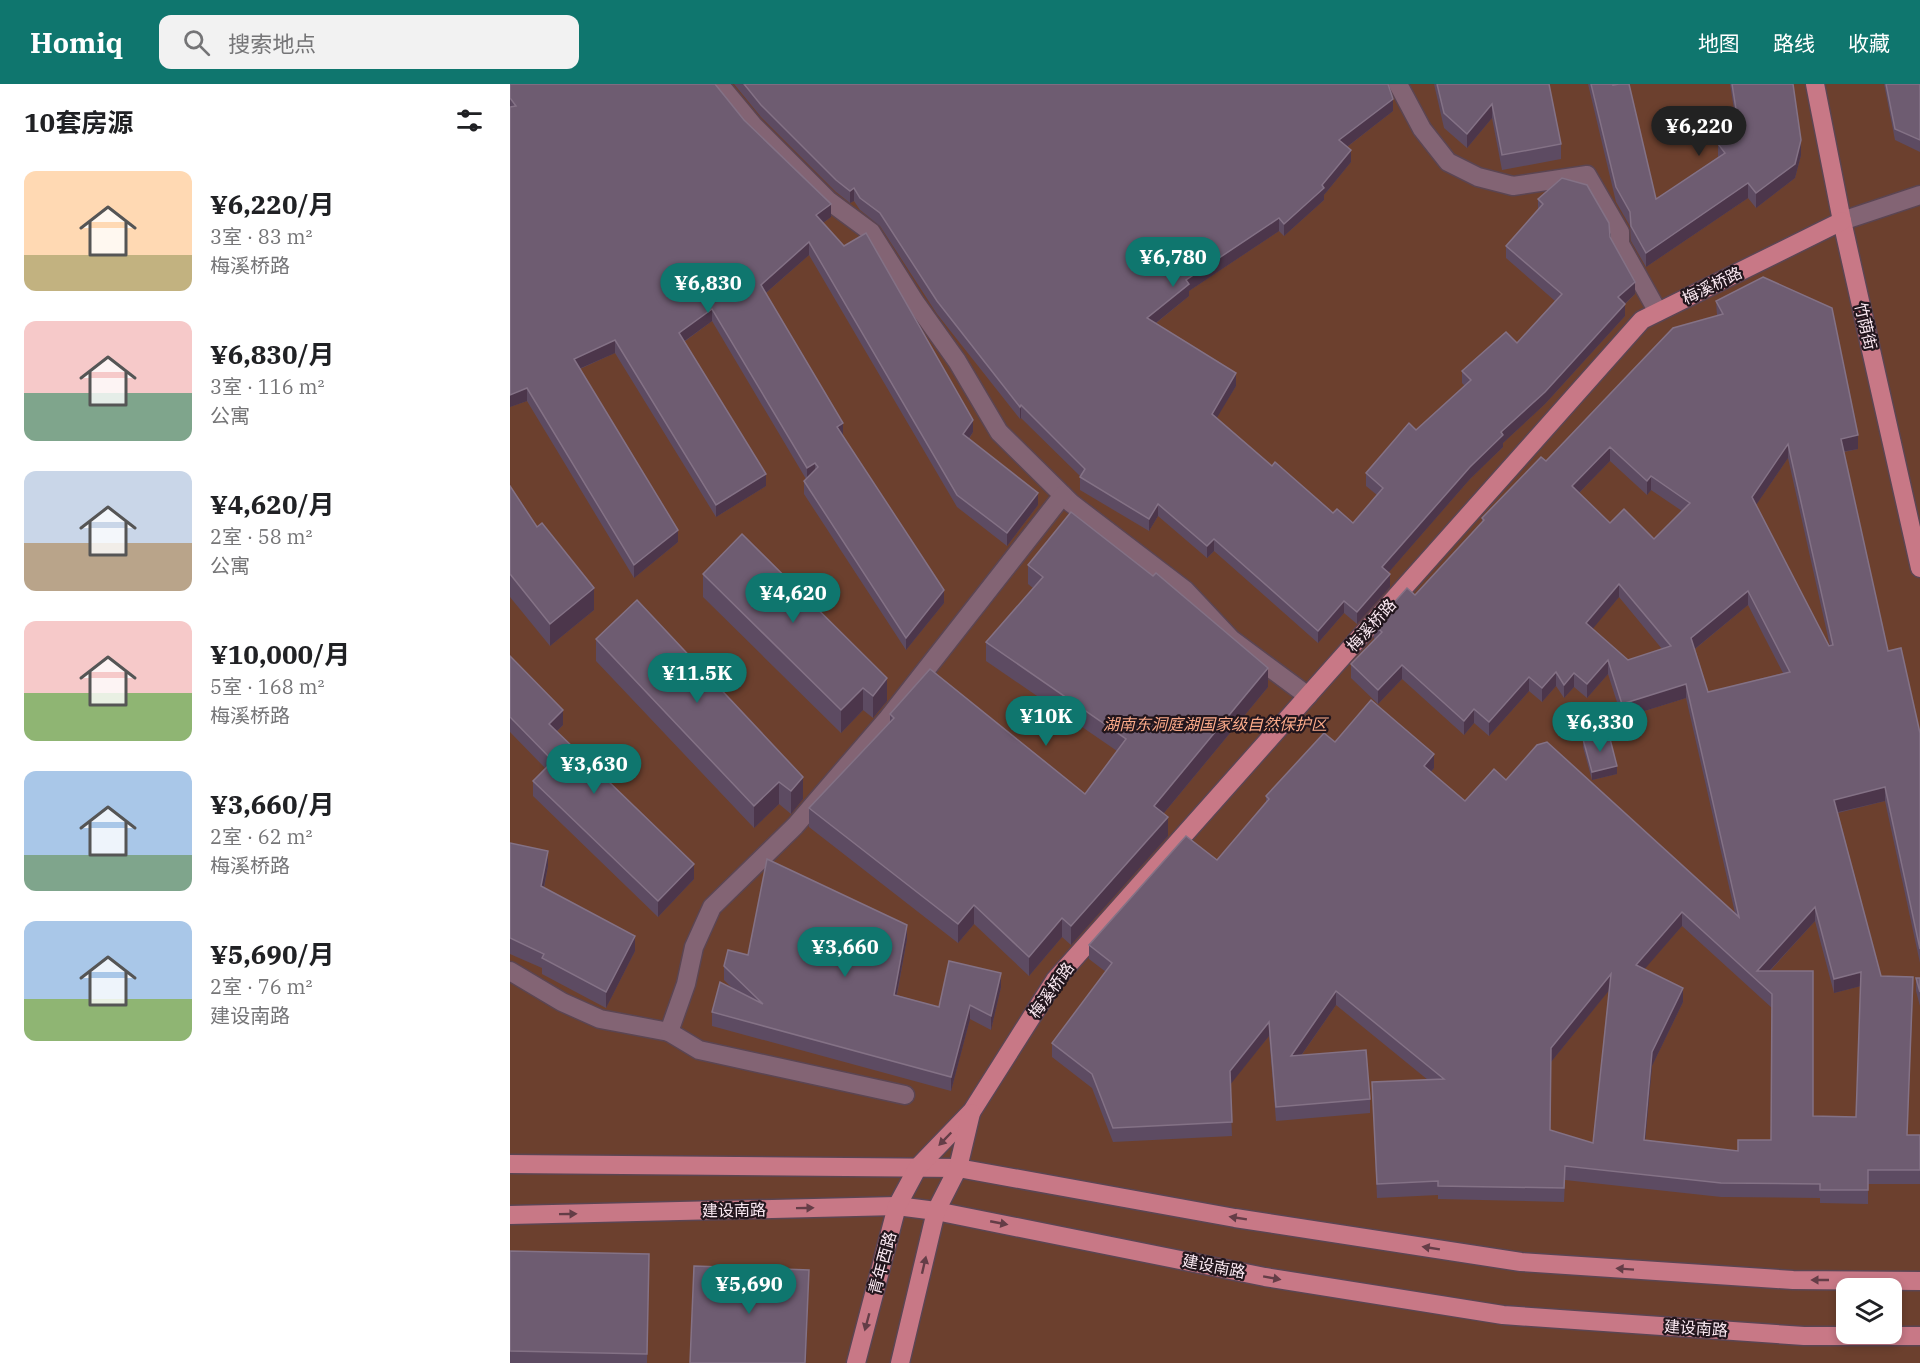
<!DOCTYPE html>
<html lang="zh">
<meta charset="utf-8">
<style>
:root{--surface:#fff;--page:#f2f2f2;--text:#202124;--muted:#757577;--accent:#0f766e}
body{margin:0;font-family:"IBM Plex Serif","Noto Sans SC",serif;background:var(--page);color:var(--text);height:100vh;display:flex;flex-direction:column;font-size:22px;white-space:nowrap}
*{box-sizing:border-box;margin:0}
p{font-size:20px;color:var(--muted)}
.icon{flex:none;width:33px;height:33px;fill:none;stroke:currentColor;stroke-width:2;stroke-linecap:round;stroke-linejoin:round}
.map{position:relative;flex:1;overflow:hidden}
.details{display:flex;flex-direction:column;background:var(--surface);width:510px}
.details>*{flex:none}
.controls{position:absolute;left:1326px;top:1194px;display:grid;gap:12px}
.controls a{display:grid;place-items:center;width:66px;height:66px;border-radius:12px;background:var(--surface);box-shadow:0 3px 9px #0003;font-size:30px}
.price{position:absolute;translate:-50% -51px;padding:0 14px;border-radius:21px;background:var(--accent);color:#fff;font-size:20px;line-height:39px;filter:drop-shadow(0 2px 3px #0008)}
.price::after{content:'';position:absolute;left:50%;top:36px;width:18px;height:14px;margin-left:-9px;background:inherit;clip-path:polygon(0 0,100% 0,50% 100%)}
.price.active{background:#222;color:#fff}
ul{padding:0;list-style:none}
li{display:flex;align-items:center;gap:18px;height:150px;padding:0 24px}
li span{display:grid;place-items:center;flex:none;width:168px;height:120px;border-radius:12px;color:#555}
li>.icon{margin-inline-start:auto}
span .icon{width:72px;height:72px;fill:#fffc;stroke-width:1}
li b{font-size:26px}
h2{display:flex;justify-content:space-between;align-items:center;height:72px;padding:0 24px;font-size:26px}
header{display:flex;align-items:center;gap:36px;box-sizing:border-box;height:84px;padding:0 30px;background:var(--accent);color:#fff}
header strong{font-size:28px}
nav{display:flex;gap:33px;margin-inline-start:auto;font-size:21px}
.search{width:420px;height:54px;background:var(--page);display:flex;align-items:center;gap:15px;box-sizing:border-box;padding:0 21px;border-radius:12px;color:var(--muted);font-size:22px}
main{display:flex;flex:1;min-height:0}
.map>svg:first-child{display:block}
</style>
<header>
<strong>Homiq</strong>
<div class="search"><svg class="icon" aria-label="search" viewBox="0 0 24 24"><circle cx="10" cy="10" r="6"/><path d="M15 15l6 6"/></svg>搜索地点</div>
<nav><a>地图</a><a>路线</a><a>收藏</a></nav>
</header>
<main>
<section class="details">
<h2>10套房源<svg class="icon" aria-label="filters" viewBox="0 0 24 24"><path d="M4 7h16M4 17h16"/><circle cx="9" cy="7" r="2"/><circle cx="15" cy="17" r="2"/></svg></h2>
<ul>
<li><span style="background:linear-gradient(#ffd9b3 70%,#c2b280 0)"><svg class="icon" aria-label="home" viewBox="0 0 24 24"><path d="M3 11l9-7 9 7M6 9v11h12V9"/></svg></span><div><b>¥6,220/月</b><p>3室 · 83 m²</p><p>梅溪桥路</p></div></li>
<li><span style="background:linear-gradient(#f6c9c9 60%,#7fa58c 0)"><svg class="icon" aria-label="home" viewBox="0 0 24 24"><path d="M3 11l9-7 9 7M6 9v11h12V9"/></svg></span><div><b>¥6,830/月</b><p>3室 · 116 m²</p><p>公寓</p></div></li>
<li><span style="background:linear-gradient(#c9d6e8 60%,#b9a48a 0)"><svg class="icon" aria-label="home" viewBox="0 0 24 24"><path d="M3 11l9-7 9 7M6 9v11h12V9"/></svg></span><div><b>¥4,620/月</b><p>2室 · 58 m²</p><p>公寓</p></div></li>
<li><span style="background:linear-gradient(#f6c9c9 60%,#8fb573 0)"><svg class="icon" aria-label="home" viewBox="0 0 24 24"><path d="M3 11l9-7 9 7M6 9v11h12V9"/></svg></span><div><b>¥10,000/月</b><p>5室 · 168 m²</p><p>梅溪桥路</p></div></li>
<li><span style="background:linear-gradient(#a9c7e8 70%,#7fa58c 0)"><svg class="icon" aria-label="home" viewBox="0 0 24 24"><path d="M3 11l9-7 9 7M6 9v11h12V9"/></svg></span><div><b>¥3,660/月</b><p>2室 · 62 m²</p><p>梅溪桥路</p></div></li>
<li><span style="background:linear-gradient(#a9c7e8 65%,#8fb573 0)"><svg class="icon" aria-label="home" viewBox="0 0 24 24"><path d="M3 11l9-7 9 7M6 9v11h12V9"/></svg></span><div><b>¥5,690/月</b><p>2室 · 76 m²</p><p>建设南路</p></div></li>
</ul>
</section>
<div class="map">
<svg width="1410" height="1279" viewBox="0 0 1410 1279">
<rect width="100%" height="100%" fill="#442938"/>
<path fill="#6c402e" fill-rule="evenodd" d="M0,0H1410V1279H0ZM1336,1204H1382V1250H1336Z"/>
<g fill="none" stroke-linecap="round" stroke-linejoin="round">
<defs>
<g id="minor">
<polyline points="209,0 243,41 319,117 361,148 405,218 447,277 489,348 561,419 675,506 721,555 798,612"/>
<polyline points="888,0 912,45 938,78 968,93 1003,102 1077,91 1110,148 1110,160 1148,228"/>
<polyline points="1332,137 1410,111"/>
<polyline points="0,887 52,918 90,935 159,948"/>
<polyline points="395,1011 189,966 159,948 176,900 184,863 202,823 285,742 378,634 553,411"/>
</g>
<g id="major">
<polyline points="1305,0 1332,137 1410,484"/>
<polyline points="0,1080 448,1084 725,1134 1011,1178 1283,1196 1410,1197"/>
<polyline points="0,1131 387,1122 426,1127 755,1193 993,1231 1294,1252 1410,1252"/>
<polyline points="346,1279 387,1122 408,1083 462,1027 545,896 1132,236 1332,137"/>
<polyline points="390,1279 426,1127 448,1084 461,1029"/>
</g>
</defs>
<use href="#minor" stroke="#5b4552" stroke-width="21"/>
<use href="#major" stroke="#5b4552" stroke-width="21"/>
<use href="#minor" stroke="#836474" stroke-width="18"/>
<use href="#major" stroke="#c87886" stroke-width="18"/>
</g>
<g fill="#5d4b62" fill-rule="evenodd">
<polygon points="0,0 234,36 321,133 313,139 463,348 459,355 528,421 497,462 447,423 299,171 256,209 333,352 434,519 396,566 294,410 294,397 296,395 202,237 174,258 256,402 206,433 105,269 70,285 168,458 124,494 17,317 0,323"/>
<polygon points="224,0 878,0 883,27 837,63 841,78 814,111 814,116 774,152 769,147 679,207 679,212 645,240 726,302 706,334 762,382 823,429 843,439 867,411 856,402 856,389 906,346 955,302 952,299 952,287 1007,259 1045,217 996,174 996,162 1028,126 1028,115 1100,153 1125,210 1115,220 1115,232 1035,320 993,359 993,363 960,395 878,489 880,503 847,540 834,529 808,559 704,467 697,474 648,432 639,447 570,406 570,392 511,334 510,335 427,230 370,142 350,126 344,117 340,119 326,108 251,33"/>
<polygon points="924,0 1039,0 1051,60 1051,75 992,86 982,34 957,64 934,44"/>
<polygon points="1078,0 1103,0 1146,115 1208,73 1208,60 1227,45 1220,0 1283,0 1291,71 1285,94 1246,124 1238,114 1136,183 1121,157 1120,142 1106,118"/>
<polygon points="1374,0 1410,0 1410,68 1385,56"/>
<path d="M1206,217L1348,365L1334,368L1378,567L1410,649V879L1375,717L1328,729L1371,892L1403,907L1397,1051H1410V1100H1358V1120L1310,1119V1114L1211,1113L1055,1096L1054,1118L928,1115V1111L867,1114L862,998L918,996L826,921L791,972L860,1015V1029L766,1037L759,952L720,1000L722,1052L603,1058L582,1004L542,973V959L596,888L579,875V861L707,776L756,719V712L825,658L924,684L921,688L955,717L996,696L1225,829L1176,614L1112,634L1098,590L1077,614L1064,603L1054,614L1046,602L1032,618L1019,607L979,652L964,639L954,651L892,595L868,620L841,594V580L865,556L864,555V541L905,511L972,438V434L1036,377L1207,232ZM1278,374L1320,562H1319L1246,421ZM1100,377L1137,411L1141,406L1172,427L1144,455L1100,439L1069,409ZM1109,513L1152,565L1118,576L1082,545ZM1238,521L1273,589L1198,608L1185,565ZM1305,837L1324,909L1351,902L1346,1033L1303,1032L1260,887ZM1172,842L1262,924L1261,1056L1228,1067L1135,1056L1142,982L1173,918L1134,885ZM1099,906L1083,1059L1040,1046L1041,978Z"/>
<polygon points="0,402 84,526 40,562 0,513"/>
<polygon points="518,481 758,603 654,729 658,752 561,861 552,853 519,892 464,840 448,859 299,743 299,724 380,639 380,630 575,710 607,667 476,577 476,558 523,504 518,500"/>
<polygon points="193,490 377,617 363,634 353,626 331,649 193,513"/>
<polygon points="86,555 293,715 281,730 269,720 244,744 86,577"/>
<polygon points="0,572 53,641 47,647 184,795 148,833 23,712 23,697 35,684 0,648"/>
<polygon points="1073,655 1107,690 1082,696 1073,663"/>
<polygon points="0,759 38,782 34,804 125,867 96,924 32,890 32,884 0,870"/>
<polygon points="397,855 387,911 429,923 491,903 481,946 460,935 441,1007 202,942 202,928 222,904 214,896 214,882 238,871"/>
<polygon points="1406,894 1410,894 1410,922 1406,907"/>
<polygon points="0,1167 139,1170 137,1279 0,1279"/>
</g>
<g fill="#4c364b">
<polygon points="883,15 883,27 829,69 829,56"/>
<polygon points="982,20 982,34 957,64 957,50"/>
<polygon points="1291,56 1291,71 1285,94 1246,124 1246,109"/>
<polygon points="841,66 841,78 814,111 814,116 774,152 774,140 812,101"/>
<polygon points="1238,99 1238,114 1136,183 1136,169"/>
<polygon points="344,104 344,117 340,119 340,107"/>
<polygon points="321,120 321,133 306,144 306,131"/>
<polygon points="769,134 769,147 679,207 679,212 637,246 637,234 676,196"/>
<polygon points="299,158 299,171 251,213 251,201"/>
<polygon points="1125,198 1125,210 1108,226 1108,213"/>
<polygon points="1115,220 1115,232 1035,320 993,359 993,363 960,395 872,496 872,483 960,383 991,348"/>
<polygon points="202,225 202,237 169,261 169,249"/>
<polygon points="105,256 105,269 64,287 64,275"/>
<polygon points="726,289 726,302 702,342 702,330"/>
<polygon points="17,304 17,317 0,323 0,311"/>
<polygon points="511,321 511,334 510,335 510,323"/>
<polygon points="463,336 463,348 453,363 453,350"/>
<polygon points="333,339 333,352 327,343"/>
<polygon points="1348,351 1348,365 1331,368 1331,355"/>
<polygon points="1278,360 1278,374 1242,427 1242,413"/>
<polygon points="1100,363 1100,377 1062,416 1062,402"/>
<polygon points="305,379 305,392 297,397 297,384"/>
<polygon points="256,390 256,402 206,433 206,421"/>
<polygon points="1141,392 1141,406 1137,411 1137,397"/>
<polygon points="528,409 528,421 497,462 497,449"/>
<polygon points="648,420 648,432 639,447 639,435"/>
<polygon points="168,446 168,458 124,494 124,481"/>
<polygon points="704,455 704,467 697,474 697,462"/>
<polygon points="880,490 880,503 847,540 847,528"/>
<polygon points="1109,500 1109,513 1076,553 1076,539"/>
<polygon points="84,504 84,526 40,562 40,540"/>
<polygon points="434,506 434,519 396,566 396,554"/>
<polygon points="1238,507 1238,521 1181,568 1181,554"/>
<polygon points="834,517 834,529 808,559 808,547"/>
<polygon points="1098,576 1098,590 1077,614 1077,600"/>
<polygon points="892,581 892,595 868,620 868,606"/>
<polygon points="758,584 758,603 644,741 644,722"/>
<polygon points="1046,588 1046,602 1032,618 1032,604"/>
<polygon points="1064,589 1064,603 1054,614 1054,601"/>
<polygon points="1019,593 1019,607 979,652 979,638"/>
<polygon points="377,594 377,617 363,634 363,612"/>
<polygon points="1176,600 1176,614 1112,634 1112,620"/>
<polygon points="353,604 353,626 331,649 331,626"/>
<polygon points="964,625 964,639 954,651 954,637"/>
<polygon points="53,626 53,641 39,655 39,640"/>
<polygon points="924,670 924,684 914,696 914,682"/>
<polygon points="1107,682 1107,690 1082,696 1082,688"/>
<polygon points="293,693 293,715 281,730 281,707"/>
<polygon points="269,698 269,720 244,744 244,722"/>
<polygon points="1375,703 1375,717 1324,729 1324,716"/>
<polygon points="658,733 658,752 561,861 561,842"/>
<polygon points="38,767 38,782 31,817 31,802"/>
<polygon points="184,780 184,795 148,833 148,817"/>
<polygon points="464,821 464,840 448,859 448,840"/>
<polygon points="1305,823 1305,837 1249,898 1247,887"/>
<polygon points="1172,828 1172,842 1126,895 1126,881"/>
<polygon points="552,834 552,853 519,892 519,873"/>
<polygon points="397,841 397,855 384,925 384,911"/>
<polygon points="125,852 125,867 96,924 96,908"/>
<polygon points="1351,888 1351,902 1324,909 1324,895"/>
<polygon points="491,889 491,903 481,946 481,932"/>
<polygon points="1101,890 1101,904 1041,978 1041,964"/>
<polygon points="1173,904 1173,918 1142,982 1134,1070 1134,1056 1142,968"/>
<polygon points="826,907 826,921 781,986 781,972"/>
<polygon points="460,921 460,935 441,1007 441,993"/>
<polygon points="759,938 759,952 720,1001 720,987"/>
<polygon points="299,1186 296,1279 295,1279"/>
</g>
<g fill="#6e5c71" stroke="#847286" stroke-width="1.5" fill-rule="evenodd">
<polygon points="0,0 205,0 234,36 321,120 306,131 334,162 356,149 463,336 453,350 528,409 497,449 447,411 299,158 251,201 333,339 327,343 434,506 396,554 294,397 308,383 305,379 297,384 202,225 169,249 256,390 206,421 105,256 64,275 168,446 124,481 17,304 0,311 0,23 6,22 0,14"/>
<polygon points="234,0 878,0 883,15 829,56 841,66 812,101 814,104 774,140 769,134 676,196 679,200 637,234 726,289 702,330 762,382 765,378 823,429 827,425 843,439 873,404 856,389 899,339 906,346 961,296 952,287 996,248 1007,259 1052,210 996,162 1033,120 1028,115 1052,94 1077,101 1099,139 1100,153 1125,198 1108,213 1115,220 1035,308 991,348 993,351 960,383 872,483 880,490 847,528 834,517 808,547 704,455 697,462 648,420 639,435 570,393 575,385 511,321 510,323 427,217 370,129 350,114 344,104 340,107 326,96 251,21"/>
<polygon points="927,0 1039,0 1051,60 992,71 982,20 957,50 934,29"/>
<polygon points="1081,0 1103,0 1103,1 1109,0 1119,0 1146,115 1215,69 1208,60 1229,44 1222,0 1283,0 1291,56 1285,80 1246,109 1238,99 1136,169 1121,142 1120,128 1106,103"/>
<polygon points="1376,0 1410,0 1410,56 1385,45"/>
<path d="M1253,193L1322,224L1348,351L1331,355L1378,567L1391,564L1410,649V865L1375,703L1324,716L1371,892L1403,893L1397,1051H1410V1086H1358V1106H1310V1100L1211,1099L1055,1082L1054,1104L928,1102V1097L867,1100L862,998L934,995L826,907L781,972L856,966L860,1015L766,1023L759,938L720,987L722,1038L603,1044L582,990L542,959L602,879L579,861L676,752L707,776L759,715L756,712L814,649L825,658L861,616L924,670L914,682L955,717L984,685L996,696L1027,661L1037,658L1229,833L1176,600L1112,620L1098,576L1077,600L1064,589L1054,601L1046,588L1032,604L1019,593L979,638L964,625L954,637L892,581L868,606L841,580L872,548L864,541L897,504L905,511L974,436L972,434L1031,373L1036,377L1163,244L1213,230L1206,217ZM1278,360L1323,561L1319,562L1242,413ZM1100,363L1137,397L1141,392L1180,419L1144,455L1114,425L1100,439L1062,402ZM1109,500L1161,562L1118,576L1076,539ZM1238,507L1280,588L1198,608L1181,554ZM1305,823L1324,895L1351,888L1346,1033L1303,1032V887H1247ZM1172,828L1262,910L1261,1056H1228V1067L1134,1056L1142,968L1173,904L1126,881ZM1101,890L1083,1059L1040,1046L1041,964Z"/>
<polygon points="0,402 27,443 32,439 84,504 40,540 0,490"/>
<polygon points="561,428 643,492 646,489 758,584 644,722 658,733 561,842 552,834 519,873 464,821 448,840 299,724 384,634 380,630 420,585 575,710 616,655 476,558 533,493 518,481"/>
<polygon points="232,450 377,594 363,612 353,604 331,626 193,490"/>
<polygon points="127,516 293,693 281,707 269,698 244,722 86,555"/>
<polygon points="0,572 53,626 39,640 184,780 148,817 23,697 43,677 0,633"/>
<polygon points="1099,651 1107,682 1082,688 1073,655"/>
<polygon points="0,759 38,767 31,802 125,852 96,908 32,874 34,870 0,854"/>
<polygon points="257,775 397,841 384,911 429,923 439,877 491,889 481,932 460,921 441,993 202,928 210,898 253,920 214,882 218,866 238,871"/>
<polygon points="1406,894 1410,894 1410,908"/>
<polygon points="0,1167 139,1170 137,1270 0,1267"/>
<polygon points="184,1182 299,1186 295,1279 180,1279"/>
</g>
<defs><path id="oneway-solid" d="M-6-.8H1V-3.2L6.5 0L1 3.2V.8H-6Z" transform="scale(1.5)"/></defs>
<g fill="#643d47">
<use href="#oneway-solid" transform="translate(435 1055) rotate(134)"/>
<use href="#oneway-solid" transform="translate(295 1124) rotate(-1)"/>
<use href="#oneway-solid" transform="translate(58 1130) rotate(-1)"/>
<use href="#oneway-solid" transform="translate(728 1134) rotate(-171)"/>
<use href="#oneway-solid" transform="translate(489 1139) rotate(11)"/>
<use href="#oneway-solid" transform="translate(921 1164) rotate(-171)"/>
<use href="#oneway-solid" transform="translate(414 1181) rotate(-77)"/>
<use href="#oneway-solid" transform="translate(1115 1185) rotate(-176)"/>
<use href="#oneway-solid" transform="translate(762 1194) rotate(10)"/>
<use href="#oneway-solid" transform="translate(1310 1196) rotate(-180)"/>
<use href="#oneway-solid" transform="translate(357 1238) rotate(105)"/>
</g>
<g text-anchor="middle" stroke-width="4.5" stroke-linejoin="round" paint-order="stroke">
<g font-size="16" fill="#fbe9f2" stroke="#22161d">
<text transform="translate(1202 201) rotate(-26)" y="6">梅溪桥路</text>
<text transform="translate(1356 242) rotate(77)" y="6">竹荫街</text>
<text transform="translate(861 541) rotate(-48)" y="6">梅溪桥路</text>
<text transform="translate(541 906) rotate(-54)" y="6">梅溪桥路</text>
<text transform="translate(224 1126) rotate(-1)" y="6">建设南路</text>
<text transform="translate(372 1179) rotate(-75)" y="6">青年西路</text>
<text transform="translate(704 1182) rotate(11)" y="6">建设南路</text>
<text transform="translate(1186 1244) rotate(4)" y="6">建设南路</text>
</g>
<g font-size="16" font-style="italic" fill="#fbaa89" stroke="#22161d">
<text x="705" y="646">湖南东洞庭湖国家级自然保护区</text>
</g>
</g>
</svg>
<div class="controls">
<a><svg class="icon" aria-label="layers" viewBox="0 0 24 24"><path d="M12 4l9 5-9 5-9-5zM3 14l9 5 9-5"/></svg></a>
</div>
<b class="price active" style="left:1189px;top:73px">¥6,220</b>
<b class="price" style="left:663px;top:204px">¥6,780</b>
<b class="price" style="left:198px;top:230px">¥6,830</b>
<b class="price" style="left:283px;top:540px">¥4,620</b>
<b class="price" style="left:187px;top:620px">¥11.5K</b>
<b class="price" style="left:536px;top:663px">¥10K</b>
<b class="price" style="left:1090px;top:669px">¥6,330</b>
<b class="price" style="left:84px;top:711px">¥3,630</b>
<b class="price" style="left:335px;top:894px">¥3,660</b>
<b class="price" style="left:239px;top:1231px">¥5,690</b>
</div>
</main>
